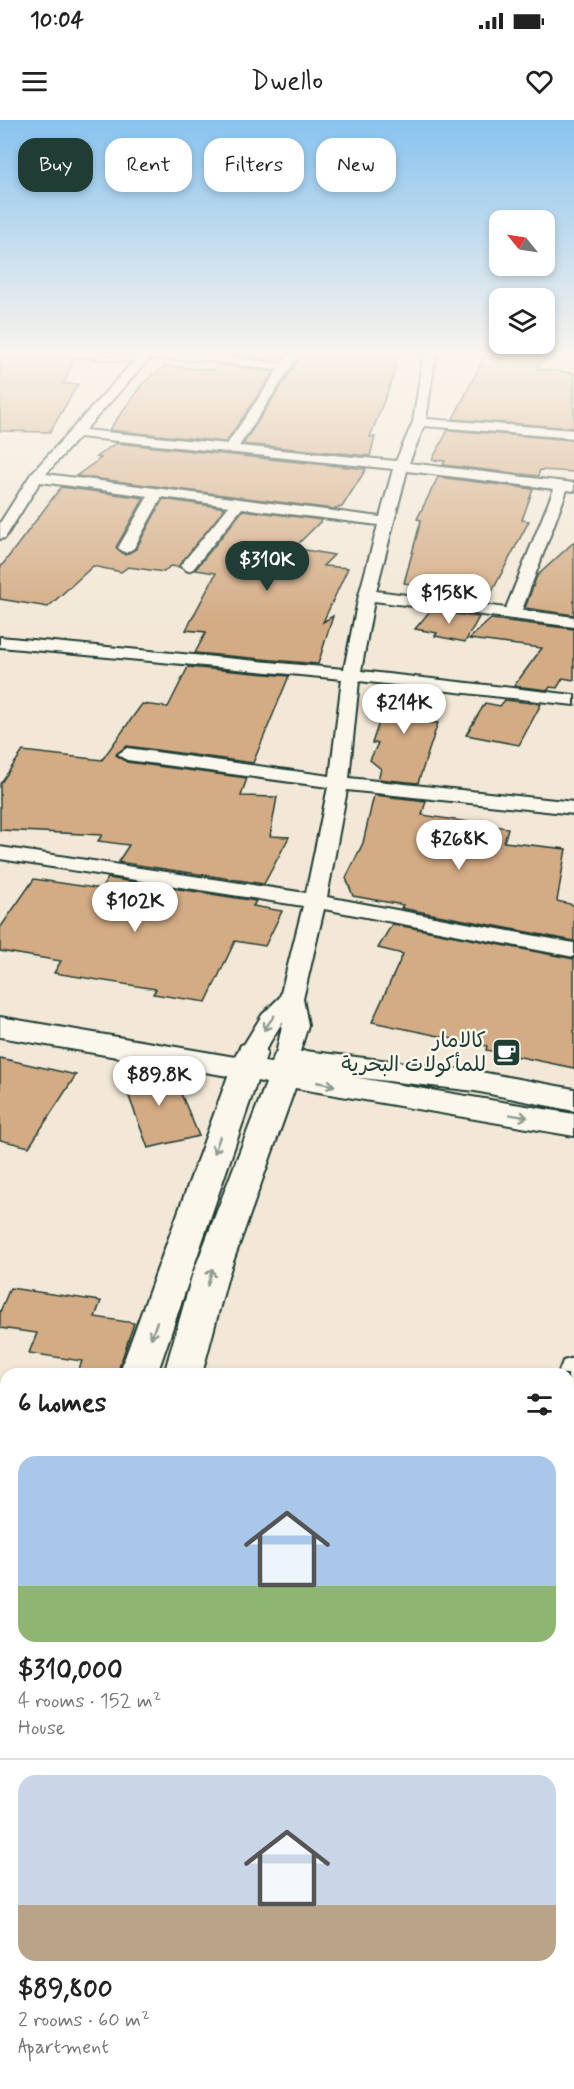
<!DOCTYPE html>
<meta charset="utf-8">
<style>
:root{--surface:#fff;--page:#f6f6f6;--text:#222;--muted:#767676;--line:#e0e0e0;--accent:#1f3d34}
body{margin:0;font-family:Mynerve,"Playpen Sans Arabic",sans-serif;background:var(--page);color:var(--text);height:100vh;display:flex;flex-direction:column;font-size:22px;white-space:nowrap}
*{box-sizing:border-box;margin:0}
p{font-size:20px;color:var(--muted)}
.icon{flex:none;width:33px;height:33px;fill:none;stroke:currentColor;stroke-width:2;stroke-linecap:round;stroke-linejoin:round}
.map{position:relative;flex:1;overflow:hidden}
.panel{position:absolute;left:0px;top:1248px;width:574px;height:722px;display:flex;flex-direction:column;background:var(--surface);border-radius:18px 18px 0 0;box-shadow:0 3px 9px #0003}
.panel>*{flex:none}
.banner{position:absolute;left:18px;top:18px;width:538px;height:54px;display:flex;gap:12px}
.needle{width:39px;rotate:300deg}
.tools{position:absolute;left:489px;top:90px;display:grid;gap:12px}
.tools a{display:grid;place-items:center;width:66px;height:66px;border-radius:12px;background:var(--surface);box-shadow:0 3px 9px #0003;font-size:30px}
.price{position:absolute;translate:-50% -51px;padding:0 14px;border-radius:21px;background:#fff;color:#222;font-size:20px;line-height:39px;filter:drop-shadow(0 2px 3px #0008)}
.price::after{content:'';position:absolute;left:50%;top:36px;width:18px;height:14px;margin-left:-9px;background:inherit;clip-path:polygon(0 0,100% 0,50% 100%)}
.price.on{background:var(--accent);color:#fff}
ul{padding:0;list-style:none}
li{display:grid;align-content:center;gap:12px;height:318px;padding:0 18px}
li+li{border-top:2px solid var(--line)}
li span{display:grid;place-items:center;height:186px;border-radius:18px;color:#555}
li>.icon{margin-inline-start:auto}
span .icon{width:108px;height:108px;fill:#fffc;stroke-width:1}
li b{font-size:26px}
h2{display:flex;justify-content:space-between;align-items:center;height:72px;padding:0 18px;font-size:26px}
.tag{padding:0 21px;border-radius:18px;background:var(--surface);box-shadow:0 3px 9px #0003;font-size:21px;line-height:54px}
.tag.on{background:var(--accent);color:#fff}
.status{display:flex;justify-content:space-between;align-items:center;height:42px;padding:0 30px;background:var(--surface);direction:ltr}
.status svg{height:16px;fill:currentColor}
header{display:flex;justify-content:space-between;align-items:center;height:78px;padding:0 18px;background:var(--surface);font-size:27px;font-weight:600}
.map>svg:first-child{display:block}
</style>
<div class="status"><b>10:04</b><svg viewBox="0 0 49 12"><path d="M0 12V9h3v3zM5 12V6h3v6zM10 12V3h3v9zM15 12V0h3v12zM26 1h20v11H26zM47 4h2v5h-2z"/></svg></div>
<header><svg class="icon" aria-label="menu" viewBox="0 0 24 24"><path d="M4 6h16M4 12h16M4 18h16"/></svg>Dwello<svg class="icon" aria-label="heart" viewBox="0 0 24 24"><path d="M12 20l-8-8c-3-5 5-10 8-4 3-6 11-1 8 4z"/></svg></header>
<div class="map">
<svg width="574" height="1969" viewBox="0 0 574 1969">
<rect width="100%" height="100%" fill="#f3e8d7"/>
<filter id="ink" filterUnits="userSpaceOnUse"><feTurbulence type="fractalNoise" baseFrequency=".0167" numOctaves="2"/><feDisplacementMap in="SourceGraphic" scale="12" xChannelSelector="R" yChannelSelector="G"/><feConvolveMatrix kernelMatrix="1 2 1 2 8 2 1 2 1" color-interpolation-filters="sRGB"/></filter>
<g filter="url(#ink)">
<g fill="#d3ab84" stroke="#1f3d34" stroke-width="1.5">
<polygon points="224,232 275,232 287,233 281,242 223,234"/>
<polygon points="365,232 398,232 393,257 370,317 375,317 370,336 243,324 303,233 364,236"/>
<polygon points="487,232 549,232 537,249 574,253 574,308 453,299"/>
<polygon points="0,235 75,238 64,264 78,264 50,312 0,311"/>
<polygon points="217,244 274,252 226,322 109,310 143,263 165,246 213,250"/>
<polygon points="448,310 574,320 574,352 540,350 538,356 443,345 445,341 432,340"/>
<polygon points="116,323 366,349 342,387 333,389 76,356 101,338 96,337"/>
<polygon points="438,357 533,369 522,400 529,401 486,483 442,477 446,473 419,469 421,466 404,463 421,400 417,399"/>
<polygon points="61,367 144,378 116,427 125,435 136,429 163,379 225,388 178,447 170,446 164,452 128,447 121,452 93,446 48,487 0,479 0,448"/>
<polygon points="243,390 322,400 294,428 334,435 323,446 348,448 323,502 333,496 318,544 195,533 206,512 186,510 216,453 195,450"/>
<polygon points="574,422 574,495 525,488 537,456"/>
<polygon points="430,491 479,497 465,522 435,516 437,513 415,509"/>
<polygon points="491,499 574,509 574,560 563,558 557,568 550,567 548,570 514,566 542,528 469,519"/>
<polygon points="188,547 289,556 253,643 127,626 116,635 127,642 247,658 241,676 277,677 270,716 289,717 264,764 118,742 129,725 98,721 102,715 0,710 0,664 23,631 102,640 142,584 168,587"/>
<polygon points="391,567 434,572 426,602 438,603 418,663 378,659 381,649 370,640 378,623 372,623"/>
<polygon points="505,580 541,584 519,625 466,615 485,583 500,586"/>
<polygon points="374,675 426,681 422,695 508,708 504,722 566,729 557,781 574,785 574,821 401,788 403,785 353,776 346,758 363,723"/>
<polygon points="108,758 256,781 253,786 282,791 265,826 235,821 206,882 153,874 156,869 54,853 61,841 0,831 0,808 34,759 101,769"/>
<polygon points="392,804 574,839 574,948 486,930 487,926 372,902 403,834 378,828"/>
<polygon points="0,938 76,955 29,1027 0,1020"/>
<polygon points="159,947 170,948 199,1016 148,1028 121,955"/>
<polygon points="10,1168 101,1181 95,1197 134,1203 117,1254 77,1254 82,1241 29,1233 37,1213 0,1208 0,1192"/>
</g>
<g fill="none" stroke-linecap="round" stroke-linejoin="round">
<defs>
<polygon id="service" points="17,232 76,232 145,241 142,243 76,236"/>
<g id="minor">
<path d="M142,232L204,234L282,244L290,232H301L239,326L396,341L413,302L424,232H436L426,299L574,310V318L424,306L409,343L574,363V371L567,370L522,490L574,497V507L374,481L361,551L574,575V585L359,561L349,658L574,682V694L347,670L327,777L574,823V837L324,789L303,879L308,905L296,945L287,947L278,945L275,939L283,901L261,937L252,939L243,937L240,931L262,895L280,877L303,786L0,739V727L306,773L328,667L127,640L118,634L127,628L330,656L342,559L0,527V517L344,549L359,475L378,405L242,388L193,449L188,451L180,446L229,386L162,377L134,428L126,433L118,428L148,376L40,362L5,418L0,419V403L31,354ZM149,239L204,240L278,250L227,324L85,310ZM79,317L393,349L380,397L46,354ZM407,351L554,369L506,488L376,471Z"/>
<polygon points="574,1238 574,1282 569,1284 568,1254 558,1254 563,1241"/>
<polygon points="568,1433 574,1434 574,1466 568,1464"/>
<polygon points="0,1536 6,1538 6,1574 0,1572"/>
<polygon points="568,1720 574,1721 574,1761 568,1760"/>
</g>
<g id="tertiary">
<path d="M0,897L235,937L241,925L252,922L263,925L267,932L264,942L271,943L276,932C287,929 296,934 305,931L475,951L574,969V991L475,971L353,957L574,994V1016L295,968L228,1156L202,1254H164L192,1156L266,963L257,961L157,1254H119L228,956L0,917Z"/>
<polygon points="6,1675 6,1746 0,1748 0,1677"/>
<polygon points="6,1903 6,1964 25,1964 23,1969 0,1969 0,1906"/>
</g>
</defs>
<use href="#service" stroke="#1f3d34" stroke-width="4"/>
<use href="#minor" stroke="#1f3d34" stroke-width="4"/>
<use href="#tertiary" stroke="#1f3d34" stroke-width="4"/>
<use href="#service" fill="#fbf7ec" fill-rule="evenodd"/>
<use href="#minor" fill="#fbf7ec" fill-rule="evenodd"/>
<use href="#tertiary" fill="#fbf7ec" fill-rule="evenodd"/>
</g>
<defs><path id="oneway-shaft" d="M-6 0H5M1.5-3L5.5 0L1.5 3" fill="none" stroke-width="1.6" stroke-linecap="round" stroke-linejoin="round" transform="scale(1.5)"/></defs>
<g stroke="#8d9a90">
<use href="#oneway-shaft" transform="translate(269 903) rotate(125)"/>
<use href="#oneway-shaft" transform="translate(326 964) rotate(11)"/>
<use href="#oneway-shaft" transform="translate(519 996) rotate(9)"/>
<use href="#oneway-shaft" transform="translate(217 1025) rotate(109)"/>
<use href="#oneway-shaft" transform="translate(210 1157) rotate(-73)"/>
<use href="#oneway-shaft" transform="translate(154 1210) rotate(109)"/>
</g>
</g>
<linearGradient id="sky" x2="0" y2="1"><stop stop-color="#88c3ef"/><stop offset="0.46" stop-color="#faf5ed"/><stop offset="1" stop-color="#faf5ed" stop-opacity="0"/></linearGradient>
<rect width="574" height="508" fill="url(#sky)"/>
<defs>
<symbol id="cafe-square" viewBox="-11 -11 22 22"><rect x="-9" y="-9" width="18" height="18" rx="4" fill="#1f3d34" stroke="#fbf7ec"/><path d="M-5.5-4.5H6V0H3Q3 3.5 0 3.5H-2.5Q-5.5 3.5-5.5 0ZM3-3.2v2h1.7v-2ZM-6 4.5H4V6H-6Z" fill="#fff"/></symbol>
</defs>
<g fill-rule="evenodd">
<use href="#cafe-square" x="490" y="916" width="33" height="33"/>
</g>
<g text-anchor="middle" stroke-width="5" stroke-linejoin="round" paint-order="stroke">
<g font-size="21" fill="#1f3d34" stroke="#fbf7ec" text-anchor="end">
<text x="486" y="927">كالامار<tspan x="486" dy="24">للمأكولات البحرية</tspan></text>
</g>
</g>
</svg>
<div class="tools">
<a><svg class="needle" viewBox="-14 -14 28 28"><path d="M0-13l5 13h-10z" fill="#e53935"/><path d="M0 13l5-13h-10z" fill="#767676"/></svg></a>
<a><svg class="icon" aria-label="layers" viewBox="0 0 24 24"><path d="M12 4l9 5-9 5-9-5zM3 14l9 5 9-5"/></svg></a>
</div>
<b class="price on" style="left:267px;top:472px">$310K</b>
<b class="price" style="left:449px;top:505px">$158K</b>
<b class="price" style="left:404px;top:615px">$214K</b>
<b class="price" style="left:459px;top:751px">$268K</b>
<b class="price" style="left:135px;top:813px">$102K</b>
<b class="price" style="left:159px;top:987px">$89.8K</b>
<div class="banner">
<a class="tag on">Buy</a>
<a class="tag">Rent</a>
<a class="tag">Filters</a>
<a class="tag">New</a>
</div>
<section class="panel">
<h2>6 homes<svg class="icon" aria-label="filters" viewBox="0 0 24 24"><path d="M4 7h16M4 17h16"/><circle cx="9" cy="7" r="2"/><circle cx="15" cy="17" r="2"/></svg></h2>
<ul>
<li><span style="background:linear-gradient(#a9c7e8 70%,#8fb573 0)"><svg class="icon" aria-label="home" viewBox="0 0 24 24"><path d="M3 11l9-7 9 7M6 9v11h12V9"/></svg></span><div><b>$310,000</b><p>4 rooms · 152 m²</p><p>House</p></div></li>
<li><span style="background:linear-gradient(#c9d6e8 70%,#b9a48a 0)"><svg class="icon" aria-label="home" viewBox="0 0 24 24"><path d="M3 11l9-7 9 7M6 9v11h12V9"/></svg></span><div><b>$89,800</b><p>2 rooms · 60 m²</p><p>Apartment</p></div></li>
</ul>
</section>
</div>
